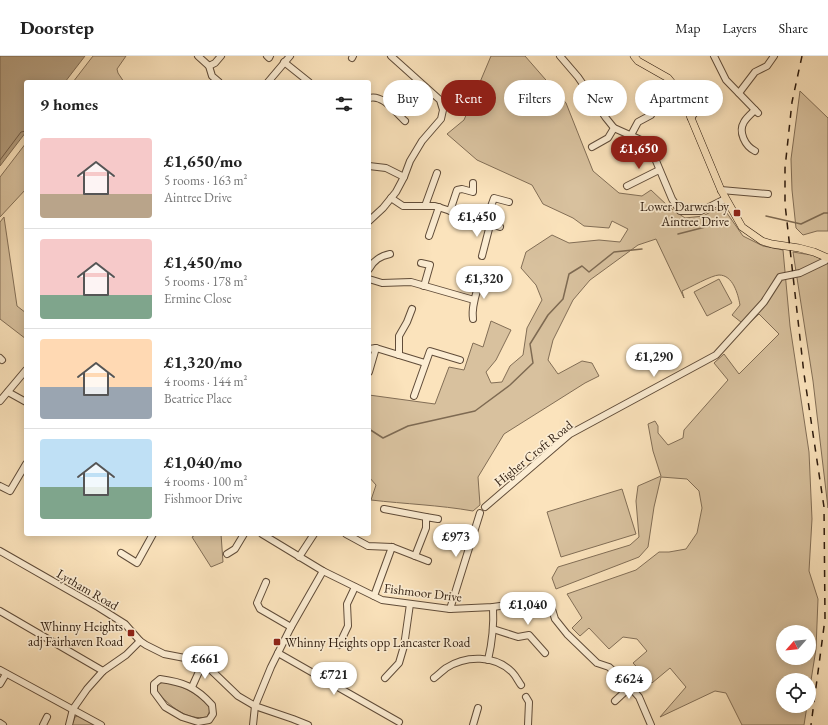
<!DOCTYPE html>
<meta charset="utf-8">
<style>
:root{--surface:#fff;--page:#f2f2f2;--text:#222;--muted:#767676;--line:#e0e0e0;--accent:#8f2418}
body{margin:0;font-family:"EB Garamond",serif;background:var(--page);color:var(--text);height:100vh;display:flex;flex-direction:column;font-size:15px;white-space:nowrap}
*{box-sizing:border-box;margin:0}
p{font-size:13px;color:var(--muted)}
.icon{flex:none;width:22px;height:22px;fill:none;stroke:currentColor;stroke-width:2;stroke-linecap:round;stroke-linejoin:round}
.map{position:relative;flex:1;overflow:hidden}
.sheet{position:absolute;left:24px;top:24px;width:347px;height:456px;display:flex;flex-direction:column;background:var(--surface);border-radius:4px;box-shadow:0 2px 10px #0003}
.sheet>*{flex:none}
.top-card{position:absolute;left:383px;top:24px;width:380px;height:36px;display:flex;gap:8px}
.needle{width:26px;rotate:243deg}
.buttons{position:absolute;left:776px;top:569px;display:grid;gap:8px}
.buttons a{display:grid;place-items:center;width:40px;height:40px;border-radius:50%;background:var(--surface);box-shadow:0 2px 10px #0003;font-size:20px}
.price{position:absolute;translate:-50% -34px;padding:0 9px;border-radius:14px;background:#fff;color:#222;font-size:13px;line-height:26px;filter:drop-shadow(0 1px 2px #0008)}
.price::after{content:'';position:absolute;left:50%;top:24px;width:12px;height:9px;margin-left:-6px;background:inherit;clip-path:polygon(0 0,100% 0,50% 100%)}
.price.selected{background:var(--accent);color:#fff}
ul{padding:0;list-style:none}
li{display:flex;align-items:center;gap:12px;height:100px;padding:0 16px}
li+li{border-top:1px solid var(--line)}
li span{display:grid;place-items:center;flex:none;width:112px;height:80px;border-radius:4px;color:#555}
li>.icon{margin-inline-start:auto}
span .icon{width:48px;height:48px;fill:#fffc;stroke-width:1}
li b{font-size:17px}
h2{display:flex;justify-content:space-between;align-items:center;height:48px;padding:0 16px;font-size:17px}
.pill{padding:0 14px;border-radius:18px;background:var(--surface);box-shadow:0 2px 10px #0003;font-size:14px;line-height:36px}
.pill.selected{background:var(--accent);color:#fff}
header{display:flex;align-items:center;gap:24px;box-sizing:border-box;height:56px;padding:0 20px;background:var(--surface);border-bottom:1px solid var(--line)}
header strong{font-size:19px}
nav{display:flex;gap:22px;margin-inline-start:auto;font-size:14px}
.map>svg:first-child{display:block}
</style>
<header>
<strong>Doorstep</strong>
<nav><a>Map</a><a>Layers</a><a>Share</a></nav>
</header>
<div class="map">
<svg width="828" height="669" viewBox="0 0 828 669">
<rect width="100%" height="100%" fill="#fbe3bc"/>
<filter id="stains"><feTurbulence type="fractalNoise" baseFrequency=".005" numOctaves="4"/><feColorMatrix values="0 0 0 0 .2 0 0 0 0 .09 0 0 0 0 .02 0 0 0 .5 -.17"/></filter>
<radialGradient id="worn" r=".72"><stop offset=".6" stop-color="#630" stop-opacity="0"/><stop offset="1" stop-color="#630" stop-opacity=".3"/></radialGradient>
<g fill="#d8c19e" stroke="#826e56" fill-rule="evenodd">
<polygon points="93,0 126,0 117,13 118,17 124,26 73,26"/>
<path d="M491,0H525L566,47L593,115L619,137L642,140L651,134L669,151L685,162L703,160L722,150L743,180L763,190L783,194L790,270L809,396L812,463L809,515L818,543L816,593L809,637V624H783V650H807L804,669H742L726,637L715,635L660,661L686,631L670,612L652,627L633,607L647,595L637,583L623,581L609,593L589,572L580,580L572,572L582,562L567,538L636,514L659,496H669L686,493L697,477L702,452L699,435L687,423L661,421L654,451L648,491L639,501L556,533L552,522L558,511L630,489L639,481L636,445L638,430L661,420L653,395L648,368L655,365L658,370V377L668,389L683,382L684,374L728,324L714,307L724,298L739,318L779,278L759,258L746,270L732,259L740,249C738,238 733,219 719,219C712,219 689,232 682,235L684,242L656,183L638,189L590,224L573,244L553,284L548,304L558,318L582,305L592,307L599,320L585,327L504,378L478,421L480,449L473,455C439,449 405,448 371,444L376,429L369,421V339L435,348L449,311L464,314L473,287L483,291L491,265L511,274L496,304L486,316L491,327L502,326L510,310L523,299L527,272L542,244L536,229L521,212L526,196L552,179L569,187L599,184L620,186L628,173L612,165L609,172L584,170L573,162L543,148L532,129L477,104L447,78L464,64ZM783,576H809V602H783Z"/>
<polygon points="800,35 828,62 828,175 817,175 803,179 796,172 792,134 791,103"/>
<polygon points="26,87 26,133 0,161 0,121"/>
<polygon points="4,161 17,250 26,257 26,283 0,263 0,166"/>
<polygon points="793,196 817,200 828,207 828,452 813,325"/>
<polygon points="719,223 732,247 707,260 694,236"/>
<polygon points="622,433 636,478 561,501 547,456"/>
<polygon points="197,478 221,478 223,506 211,511 192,481"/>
<path d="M164,626C185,630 196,637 211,652L207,661C187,665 169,650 157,635L158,628Z"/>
<polygon points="79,659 96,669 72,669 75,661"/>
</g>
<polygon fill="#b59f80" stroke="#7e6a52" points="0,0 85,0 65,26 26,26 26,76 0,110"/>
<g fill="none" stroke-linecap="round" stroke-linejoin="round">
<polyline stroke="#705c46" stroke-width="1" points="0,104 21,76 26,75"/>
<g stroke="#7e6a52" stroke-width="1.5">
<polyline points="766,160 801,168 824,157 828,157"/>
<polyline points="678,178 725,166"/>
<polyline points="369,373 383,382 408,370 475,355 510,329 533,307 530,288 548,259 563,243 569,218 582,210 589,216 614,196 642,193"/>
</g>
<defs>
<g id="minor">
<polyline points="198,0 209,10 212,20 219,26"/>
<polyline points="267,0 269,2 270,0"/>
<polyline points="560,0 578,21 606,62 614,72 643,85 651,93 672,143 680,155 701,155 725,143"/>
<polyline points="714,0 726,24 758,57"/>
<polyline points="352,2 353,0"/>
<polyline points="284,6 309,26"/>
<polyline points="209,10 215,7 221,0"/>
<polyline points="268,26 290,0"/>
<polyline points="739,37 755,16 767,10 774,0"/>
<path d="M369,42C383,38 395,56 405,65"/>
<path d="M755,54C752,57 747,61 744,66C738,76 745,90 755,95"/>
<polyline points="691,62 707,40"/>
<polyline points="631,79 638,66 651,59 655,52"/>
<polyline points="592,91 608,82 614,72"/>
<polyline points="369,110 386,112 404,121"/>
<polyline points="627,130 659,114"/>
<polyline points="721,134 768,138"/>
<polyline points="391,142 403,150 435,150 500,171"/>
<polyline points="425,150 437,117"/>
<polyline points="450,155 457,134 462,133 473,136 473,127"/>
<polyline points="369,165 383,152 396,136 404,121 410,105 422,85 441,63 443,54 440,44 391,0"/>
<polyline points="485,167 494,142 509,146"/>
<polyline points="429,180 439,151"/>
<polyline points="482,200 490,169"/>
<polyline points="421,207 430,209 424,230"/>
<path d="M369,213C374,204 380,200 390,198"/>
<polyline points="369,223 382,227 411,226 474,244"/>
<path d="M473,263C471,250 477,236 480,224"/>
<polyline points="369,293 376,292 425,307"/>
<polyline points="399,299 399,280 407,266 412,253"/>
<polyline points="0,302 2,304"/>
<polyline points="369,316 376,292"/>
<polyline points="8,336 26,346"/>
<polyline points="414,340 430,295 460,304"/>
<polyline points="0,345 26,314"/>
<polyline points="0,430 10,435 26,408"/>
<polyline points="485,451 570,378 716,299 764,246 780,221 800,217 825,205 827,202"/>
<polyline points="384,453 426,461"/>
<polyline points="262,478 323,515 382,544 450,553 493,551 547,543 550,547 555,563 567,578 597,607 609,611 630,631 639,641 651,669"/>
<polyline points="346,478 368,490 392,491"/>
<polyline points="0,495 98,551 125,568 140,585 146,589 164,598 190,603 202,609 212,615 238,640 255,650 293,663 308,669"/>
<polyline points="121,497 137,507 153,478"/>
<polyline points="227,498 235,493 244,478"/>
<polyline points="415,500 426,472 426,461 438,463"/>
<polyline points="299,501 314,478"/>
<polyline points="266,526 257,547 260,553 291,571"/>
<polyline points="374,540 392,491 428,505"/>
<polyline points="450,553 480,457"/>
<polyline points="0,555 103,615"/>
<polyline points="493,573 518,581 529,579 545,597"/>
<polyline points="339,589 348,570 347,548 355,531"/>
<polyline points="278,597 399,666"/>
<path d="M488,604C492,587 494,569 493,551"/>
<polyline points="0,614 101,669"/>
<polyline points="385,622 399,607 404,590 410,548"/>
<path d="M434,622C438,619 442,615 446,612C466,599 495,599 512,616C516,620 518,625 521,629"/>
<path d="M160,623C183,626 196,631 212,649L213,658L209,664L198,666L182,661L165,651L154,636V628Z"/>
<polyline points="0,628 6,618"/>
<polyline points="192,631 202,609"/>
<polyline points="526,641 529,646 528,669"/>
<polyline points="615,645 630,631"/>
<polyline points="0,667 3,669"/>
<polyline points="43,669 47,661"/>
<polyline points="69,669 73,653 87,633 103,615 126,599 140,585"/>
<polyline points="253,669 255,650 271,611 291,571 323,515"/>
<polyline points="473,669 478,652"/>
</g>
<polyline id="major" points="634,0 638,5 668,22 681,38 721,134 742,171 762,185 772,188 799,192 814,196 828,202"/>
</defs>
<use href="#minor" stroke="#604c39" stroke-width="8"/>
<use href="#major" stroke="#2c1a0d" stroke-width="8"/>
<use href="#minor" stroke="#fcedd3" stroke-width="6"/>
<use href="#major" stroke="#fbe3bc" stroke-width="7"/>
<polyline stroke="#2c1a0d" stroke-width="1.5" stroke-dasharray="7 7" stroke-linecap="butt" points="802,0 792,46 785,112 785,148 804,318 824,451 825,563 811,669"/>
</g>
<g fill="#8f2418" stroke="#fcedd3" stroke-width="1.5">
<rect x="733" y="153" width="8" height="8" rx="2"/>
<rect x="127" y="573" width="8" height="8" rx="2"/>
<rect x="273" y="582" width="8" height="8" rx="2"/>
</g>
<g text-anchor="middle" stroke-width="3.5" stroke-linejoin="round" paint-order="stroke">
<g font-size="13" fill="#2c1a0d" stroke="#fcedd3" text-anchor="end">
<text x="729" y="155">Lower Darwen by<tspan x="729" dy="15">Aintree Drive</tspan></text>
<text x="123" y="575">Whinny Heights<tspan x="123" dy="15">adj Fairhaven Road</tspan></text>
<text x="285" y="591" text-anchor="start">Whinny Heights opp Lancaster Road</text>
</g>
<g font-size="13" fill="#2c1a0d" stroke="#fcedd3">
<text transform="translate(533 397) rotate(-39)" y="5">Higher Croft Road</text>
<text transform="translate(88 533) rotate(30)" y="5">Lytham Road</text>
<text transform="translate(423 536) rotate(7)" y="5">Fishmoor Drive</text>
</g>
</g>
<rect width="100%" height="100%" filter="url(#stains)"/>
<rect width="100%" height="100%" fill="url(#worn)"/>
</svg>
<div class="buttons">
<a><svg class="needle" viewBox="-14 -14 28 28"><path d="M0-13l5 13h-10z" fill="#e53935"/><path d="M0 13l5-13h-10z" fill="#767676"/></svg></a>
<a><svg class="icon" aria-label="locate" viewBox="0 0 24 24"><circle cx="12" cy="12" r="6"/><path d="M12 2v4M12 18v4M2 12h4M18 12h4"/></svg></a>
</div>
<b class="price selected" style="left:639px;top:114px">£1,650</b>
<b class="price" style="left:477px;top:182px">£1,450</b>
<b class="price" style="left:484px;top:244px">£1,320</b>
<b class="price" style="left:654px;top:322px">£1,290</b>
<b class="price" style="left:456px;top:502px">£973</b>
<b class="price" style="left:528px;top:570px">£1,040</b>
<b class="price" style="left:205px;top:624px">£661</b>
<b class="price" style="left:334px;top:640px">£721</b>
<b class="price" style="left:629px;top:644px">£624</b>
<div class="top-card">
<a class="pill">Buy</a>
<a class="pill selected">Rent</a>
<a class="pill">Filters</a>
<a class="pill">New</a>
<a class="pill">Apartment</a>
</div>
<section class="sheet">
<h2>9 homes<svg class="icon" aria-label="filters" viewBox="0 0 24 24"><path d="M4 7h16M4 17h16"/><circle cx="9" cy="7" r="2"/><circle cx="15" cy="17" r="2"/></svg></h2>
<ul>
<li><span style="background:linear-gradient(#f6c9c9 70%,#b9a48a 0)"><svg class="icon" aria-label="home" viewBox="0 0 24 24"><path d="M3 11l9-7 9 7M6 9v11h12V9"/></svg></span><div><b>£1,650/mo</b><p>5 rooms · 163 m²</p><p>Aintree Drive</p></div></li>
<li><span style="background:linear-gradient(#f6c9c9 70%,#7fa58c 0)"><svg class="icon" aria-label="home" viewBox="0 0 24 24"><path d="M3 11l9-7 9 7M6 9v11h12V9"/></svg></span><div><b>£1,450/mo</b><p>5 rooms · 178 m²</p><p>Ermine Close</p></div></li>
<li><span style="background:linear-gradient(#ffd9b3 60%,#9aa5b1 0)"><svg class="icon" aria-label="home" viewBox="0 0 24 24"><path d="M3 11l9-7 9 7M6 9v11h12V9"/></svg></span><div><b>£1,320/mo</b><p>4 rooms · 144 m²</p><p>Beatrice Place</p></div></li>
<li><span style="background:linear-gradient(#bfe0f5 60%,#7fa58c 0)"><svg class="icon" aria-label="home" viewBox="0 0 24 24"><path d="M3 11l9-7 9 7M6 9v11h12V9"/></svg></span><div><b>£1,040/mo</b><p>4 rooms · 100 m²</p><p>Fishmoor Drive</p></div></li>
</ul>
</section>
</div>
